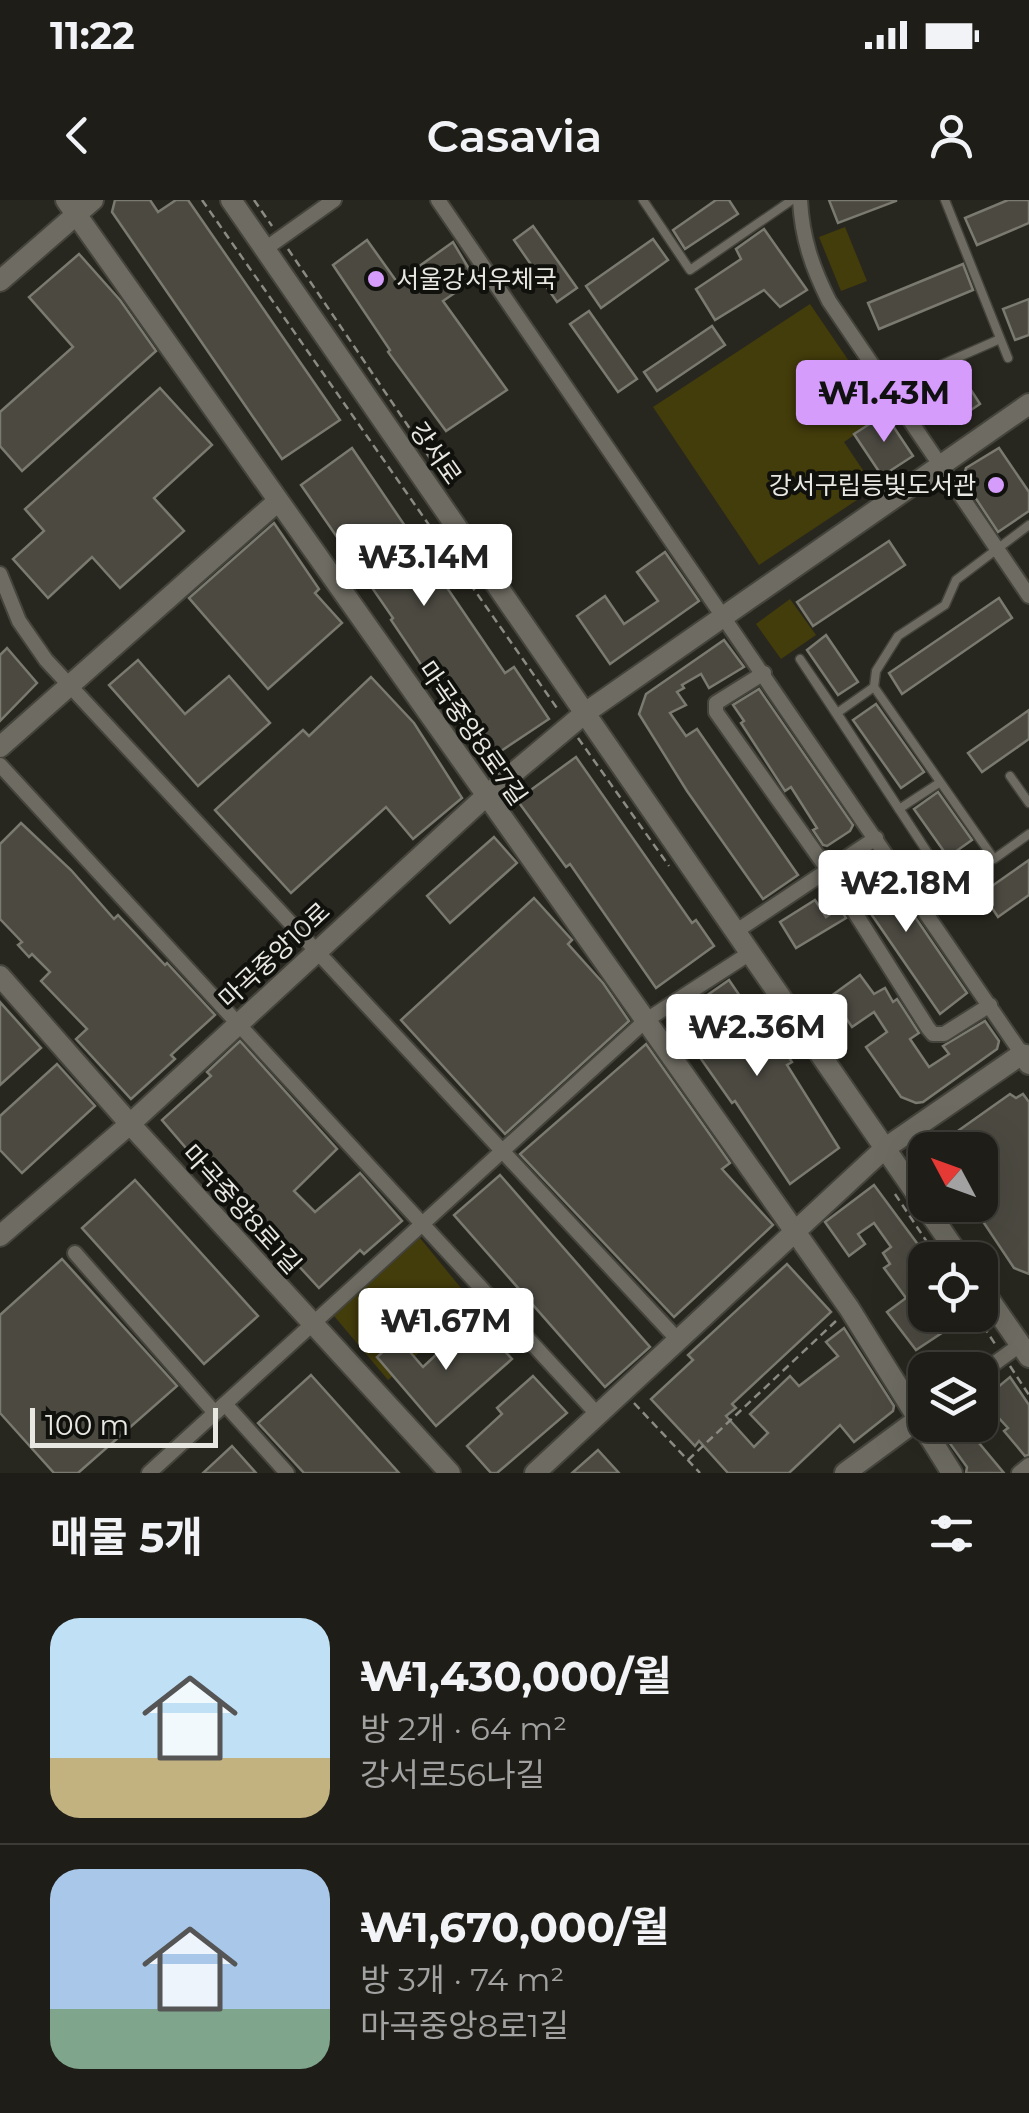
<!DOCTYPE html>
<html lang="ko">
<meta charset="utf-8">
<style>
:root{--surface:#1e1d17;--page:#262620;--text:#f1f3f6;--muted:#a1a2a1;--line:#3c3b36;--accent:#d59cfb}
body{margin:0;font-family:Montserrat,"Noto Sans KR",sans-serif;background:var(--page);color:var(--text);height:100vh;display:flex;flex-direction:column;font-size:38px;white-space:nowrap}
*{box-sizing:border-box;margin:0}
p{font-size:32px;color:var(--muted)}
.icon{flex:none;width:55px;height:55px;fill:none;stroke:currentColor;stroke-width:2;stroke-linecap:round;stroke-linejoin:round}
.map{position:relative;height:1273px;overflow:hidden}
.side{display:flex;flex-direction:column;background:var(--surface);flex:1}
.side>*{flex:none}
.needle{width:65px;rotate:311deg}
.controls{position:absolute;left:908px;top:932px;display:grid;gap:20px}
.controls a{display:grid;place-items:center;width:90px;height:90px;border-radius:20px;background:var(--surface);box-shadow:0 10px 40px #0002,0 0 0 2px var(--line);font-size:50px}
.scale{position:absolute;left:30px;bottom:25px;width:188px;box-sizing:border-box;padding-left:10px;border:5px solid #e8e7e2;border-top:0;font-size:28px;line-height:35px;white-space:nowrap;color:#e8e7e2;-webkit-text-stroke:8px #10100c;paint-order:stroke}
.price{position:absolute;translate:-50% -85px;padding:0 22px;border-radius:10px;background:#fff;color:#222;font-size:32px;line-height:65px;filter:drop-shadow(0 2px 5px #0008)}
.price::after{content:'';position:absolute;left:50%;top:60px;width:30px;height:22px;margin-left:-15px;background:inherit;clip-path:polygon(0 0,100% 0,50% 100%)}
.price.active{background:var(--accent);color:#111}
ul{padding:0;list-style:none}
li{display:flex;align-items:center;gap:30px;height:250px;padding:0 50px}
li+li{border-top:2px solid var(--line)}
li span{display:grid;place-items:center;flex:none;width:280px;height:200px;border-radius:30px;color:#555}
li>.icon{margin-inline-start:auto}
span .icon{width:120px;height:120px;fill:#fffc;stroke-width:1}
li b{font-size:42px}
h2{display:flex;justify-content:space-between;align-items:center;height:120px;padding:0 50px;font-size:42px}
.status{display:flex;justify-content:space-between;align-items:center;height:70px;padding:0 50px;background:var(--surface);direction:ltr}
.status svg{height:28px;fill:currentColor}
header{display:flex;justify-content:space-between;align-items:center;height:130px;padding:0 50px;background:var(--surface);font-size:45px;font-weight:600}
.map>svg:first-child{display:block}
</style>
<div class="status"><b>11:22</b><svg viewBox="0 0 49 12"><path d="M0 12V9h3v3zM5 12V6h3v6zM10 12V3h3v9zM15 12V0h3v12zM26 1h20v11H26zM47 4h2v5h-2z"/></svg></div>
<header><svg class="icon" aria-label="back" viewBox="0 0 24 24"><path d="M15 5l-7 7 7 7"/></svg>Casavia<svg class="icon" aria-label="person" viewBox="0 0 24 24"><circle cx="12" cy="8" r="4"/><path d="M4 21q1-7 8-7t8 7"/></svg></header>
<div class="map">
<svg width="1029" height="1273" viewBox="0 0 1029 1273">
<rect width="100%" height="100%" fill="#28271f"/>
<g fill="#433c0b">
<polygon points="845,27 867,81 841,91 819,37"/>
<polygon points="810,104 885,214 844,242 875,288 759,365 653,207"/>
<polygon points="790,399 816,435 781,459 756,424"/>
<polygon points="420,1038 474,1104 388,1180 334,1116"/>
</g>
<g fill="#4b4940" stroke="#7b7a70" stroke-width="2.5">
<polygon points="115,0 150,0 158,12 176,0 188,0 340,220 282,259 112,12"/>
<polygon points="716,0 729,0 738,14 685,49 673,30"/>
<polygon points="829,0 896,0 896,1 838,23"/>
<polygon points="1008,0 1029,0 1029,23 977,45 965,18"/>
<polygon points="533,26 577,88 557,102 514,40"/>
<polygon points="764,29 807,90 780,107 764,90 715,120 696,89 741,59 736,49"/>
<polygon points="653,39 668,60 601,108 586,86"/>
<polygon points="367,40 397,82 453,42 475,79 443,101 507,190 446,231 388,152 390,150 333,65"/>
<polygon points="79,54 120,100 156,151 22,271 0,246 0,212 73,147 29,97"/>
<polygon points="963,64 973,90 879,129 868,103"/>
<polygon points="1029,99 1029,135 1015,140 1003,109"/>
<polygon points="589,111 637,179 618,192 570,124"/>
<polygon points="712,126 725,145 657,191 644,172"/>
<polygon points="927,187 942,210 971,190 980,204 950,224 931,220 914,196"/>
<polygon points="160,188 212,245 154,298 184,331 120,388 92,357 48,398 13,359 44,331 25,309"/>
<polygon points="885,214 913,256 882,276 854,234"/>
<polygon points="352,248 505,473 514,467 549,519 486,561 391,420 393,418 301,285"/>
<polygon points="999,248 1029,292 1029,311 998,332 963,279 966,268"/>
<polygon points="274,323 319,389 315,393 342,423 268,489 189,398"/>
<polygon points="889,341 905,365 813,426 797,402"/>
<polygon points="665,352 699,401 610,464 577,416 605,396 624,424 658,401 637,372"/>
<polygon points="999,398 1012,418 902,494 889,473"/>
<polygon points="826,435 858,482 838,495 807,450"/>
<polygon points="724,440 744,467 709,488 701,474 682,485 684,488 677,492 686,505 670,513 686,536 697,529 798,675 763,699 687,591 639,514 646,494"/>
<polygon points="7,448 37,483 0,521 0,455"/>
<polygon points="138,460 185,514 229,476 270,523 198,586 109,485"/>
<polygon points="371,477 414,523 462,598 413,639 386,607 291,693 215,610 303,530 309,536"/>
<polygon points="759,489 853,625 850,631 827,646 823,645 813,630 817,628 791,587 785,591 741,523 744,521 733,505"/>
<polygon points="876,504 924,572 901,588 853,520"/>
<polygon points="1029,510 1029,539 982,572 968,553"/>
<polygon points="576,557 692,723 696,720 714,746 656,788 570,664 566,667 517,600"/>
<polygon points="938,592 972,640 948,657 914,609"/>
<polygon points="21,623 71,670 114,719 118,715 165,765 167,763 215,815 171,855 175,859 131,899 76,839 87,829 41,781 50,772 32,754 29,757 18,745 22,742 0,719 0,644"/>
<polygon points="494,637 517,663 450,723 427,696"/>
<polygon points="872,654 880,666 876,668 894,695 898,692 967,793 940,814 843,673"/>
<polygon points="1029,660 1029,695 998,717 982,693"/>
<polygon points="534,698 572,740 568,744 603,783 629,821 505,934 401,820"/>
<polygon points="815,700 826,717 840,708 846,718 796,748 780,722"/>
<polygon points="860,775 874,794 885,788 893,802 897,799 919,833 910,839 929,867 949,854 943,846 985,821 999,841 997,849 923,902 916,903 901,897 866,847 887,832 874,812 852,827 831,796"/>
<polygon points="729,780 759,824 764,820 792,862 787,865 839,948 790,984 735,901 732,903 673,819"/>
<polygon points="0,802 41,848 0,885"/>
<polygon points="240,841 337,949 294,991 315,1012 360,973 402,1021 364,1054 360,1050 319,1088 260,1024 257,1026 215,982 162,920 211,876 207,872"/>
<polygon points="646,844 730,963 722,969 773,1025 674,1117 520,954"/>
<polygon points="57,864 95,906 22,973 0,950 0,916"/>
<polygon points="1010,894 1016,898 1023,894 1029,902 1029,1074 1014,1068 972,1005 980,1005 980,950 931,950"/>
<polygon points="500,975 650,1147 605,1187 454,1015"/>
<polygon points="135,980 258,1116 204,1164 82,1028"/>
<polygon points="874,985 925,1054 925,1115 969,1115 916,1150 887,1112 906,1098 884,1068 890,1064 883,1053 891,1047 874,1023 858,1034 865,1044 849,1056 825,1022"/>
<polygon points="62,1059 177,1186 78,1273 54,1273 0,1213 0,1115"/>
<polygon points="787,1064 831,1112 732,1204 736,1208 726,1216 754,1247 768,1233 750,1214 790,1176 799,1186 838,1156 826,1142 844,1128 894,1206 893,1211 854,1242 840,1225 789,1273 728,1273 699,1241 695,1246 651,1199 693,1160 688,1155"/>
<polygon points="483,1127 512,1159 436,1226 377,1157 398,1138 423,1167 440,1151 447,1159"/>
<polygon points="311,1175 399,1273 304,1273 258,1223"/>
<polygon points="533,1176 567,1213 497,1273 491,1273 467,1246 502,1214 497,1208"/>
<polygon points="1010,1177 1029,1205 1029,1255 1025,1256 1004,1231 1008,1228 995,1214 981,1226 989,1236 979,1243 1004,1273 966,1273 967,1267 946,1238 962,1225 980,1225 980,1202"/>
<polygon points="232,1246 256,1273 203,1273"/>
<polygon points="598,1250 619,1273 572,1273"/>
</g>
<g fill="none" stroke-linecap="round" stroke-linejoin="round">
<defs>
<g id="lane">
<polyline points="643,0 690,70 792,0"/>
<polyline points="945,0 1008,158"/>
<polyline points="888,188 1000,139"/>
<polyline points="1029,325 956,380 945,405 898,436 876,471 874,487 994,659 1029,634"/>
<polyline points="837,513 937,667 800,459 837,513 874,487"/>
<polyline points="1010,576 1029,603"/>
<polyline points="899,609 939,583"/>
</g>
<g id="street">
<polyline points="438,0 1022,854 1026,852"/>
<path d="M800,0C802,38 812,67 829,101L1029,396"/>
<polyline points="265,49 334,0"/>
<polyline points="0,374 19,421 46,460 678,1140"/>
<polyline points="764,473 716,503 716,512 828,670 928,828 933,834 944,834 990,805"/>
<polyline points="0,565 598,1215"/>
<polyline points="735,732 876,638"/>
<polyline points="75,1053 215,1213 225,1204 287,1273"/>
<polyline points="980,1174 1020,1145"/>
<polyline points="149,1273 645,821 750,753"/>
<polyline points="1019,1273 1029,1265"/>
</g>
<g id="secondary">
<polyline points="66,0 849,1108 952,1273"/>
<polyline points="231,0 962,1060"/>
<polyline points="0,81 93,0"/>
<polyline points="0,547 278,301"/>
<polyline points="0,776 130,924 450,1273"/>
<polyline points="0,1036 130,924 486,596 585,513 1029,204"/>
<polyline points="980,1086 1029,1157"/>
<polyline points="535,1273 884,949 1022,854 1029,864"/>
<polyline points="845,1273 917,1220"/>
</g>
</defs>
<use href="#lane" stroke="#45443c" stroke-width="11"/>
<use href="#street" stroke="#45443c" stroke-width="18"/>
<use href="#secondary" stroke="#45443c" stroke-width="24"/>
<g stroke="#8b8a83" stroke-width="2.5" stroke-dasharray="8 5" stroke-linecap="butt">
<polyline points="202,0 559,511"/>
<polyline points="254,0 272,26"/>
<polyline points="288,49 438,270"/>
<polyline points="578,538 669,666"/>
<polyline points="895,994 939,1060"/>
<polyline points="976,1115 997,1147"/>
<polyline points="1010,1166 1029,1195"/>
<polyline points="634,1203 700,1273"/>
<polyline points="688,1260 836,1121"/>
</g>
<use href="#lane" stroke="#6e6c62" stroke-width="8"/>
<use href="#street" stroke="#6e6c62" stroke-width="14"/>
<use href="#secondary" stroke="#6e6c62" stroke-width="20"/>
</g>
<g fill="#d59cfb" stroke="#10100c" stroke-width="4">
<circle cx="376" cy="79" r="10"/>
<circle cx="996" cy="285" r="10"/>
</g>
<g text-anchor="middle" stroke-width="8" stroke-linejoin="round" paint-order="stroke">
<g font-size="25" fill="#e8e7e2" stroke="#10100c" text-anchor="start">
<text x="396" y="88">서울강서우체국</text>
<text x="976" y="294" text-anchor="end">강서구립등빛도서관</text>
</g>
<g font-size="25" fill="#e8e7e2" stroke="#10100c">
<text transform="translate(436 253) rotate(55)" y="9">강서로</text>
<text transform="translate(473 533) rotate(55)" y="9">마곡중앙8로7길</text>
<text transform="translate(274 755) rotate(-43)" y="9">마곡중앙10로</text>
<text transform="translate(242 1009) rotate(48)" y="9">마곡중앙8로1길</text>
</g>
</g>
</svg>
<div class="controls">
<a><svg class="needle" viewBox="-14 -14 28 28"><path d="M0-13l5 13h-10z" fill="#e53935"/><path d="M0 13l5-13h-10z" fill="#a1a2a1"/></svg></a>
<a><svg class="icon" aria-label="locate" viewBox="0 0 24 24"><circle cx="12" cy="12" r="6"/><path d="M12 2v4M12 18v4M2 12h4M18 12h4"/></svg></a>
<a><svg class="icon" aria-label="layers" viewBox="0 0 24 24"><path d="M12 4l9 5-9 5-9-5zM3 14l9 5 9-5"/></svg></a>
</div>
<div class="scale">100 m</div>
<b class="price active" style="left:884px;top:245px">₩1.43M</b>
<b class="price" style="left:424px;top:409px">₩3.14M</b>
<b class="price" style="left:906px;top:735px">₩2.18M</b>
<b class="price" style="left:757px;top:879px">₩2.36M</b>
<b class="price" style="left:446px;top:1173px">₩1.67M</b>
</div>
<section class="side">
<h2>매물 5개<svg class="icon" aria-label="filters" viewBox="0 0 24 24"><path d="M4 7h16M4 17h16"/><circle cx="9" cy="7" r="2"/><circle cx="15" cy="17" r="2"/></svg></h2>
<ul>
<li><span style="background:linear-gradient(#bfe0f5 70%,#c2b280 0)"><svg class="icon" aria-label="home" viewBox="0 0 24 24"><path d="M3 11l9-7 9 7M6 9v11h12V9"/></svg></span><div><b>₩1,430,000/월</b><p>방 2개 · 64 m²</p><p>강서로56나길</p></div></li>
<li><span style="background:linear-gradient(#a9c7e8 70%,#7fa58c 0)"><svg class="icon" aria-label="home" viewBox="0 0 24 24"><path d="M3 11l9-7 9 7M6 9v11h12V9"/></svg></span><div><b>₩1,670,000/월</b><p>방 3개 · 74 m²</p><p>마곡중앙8로1길</p></div></li>
</ul>
</section>
